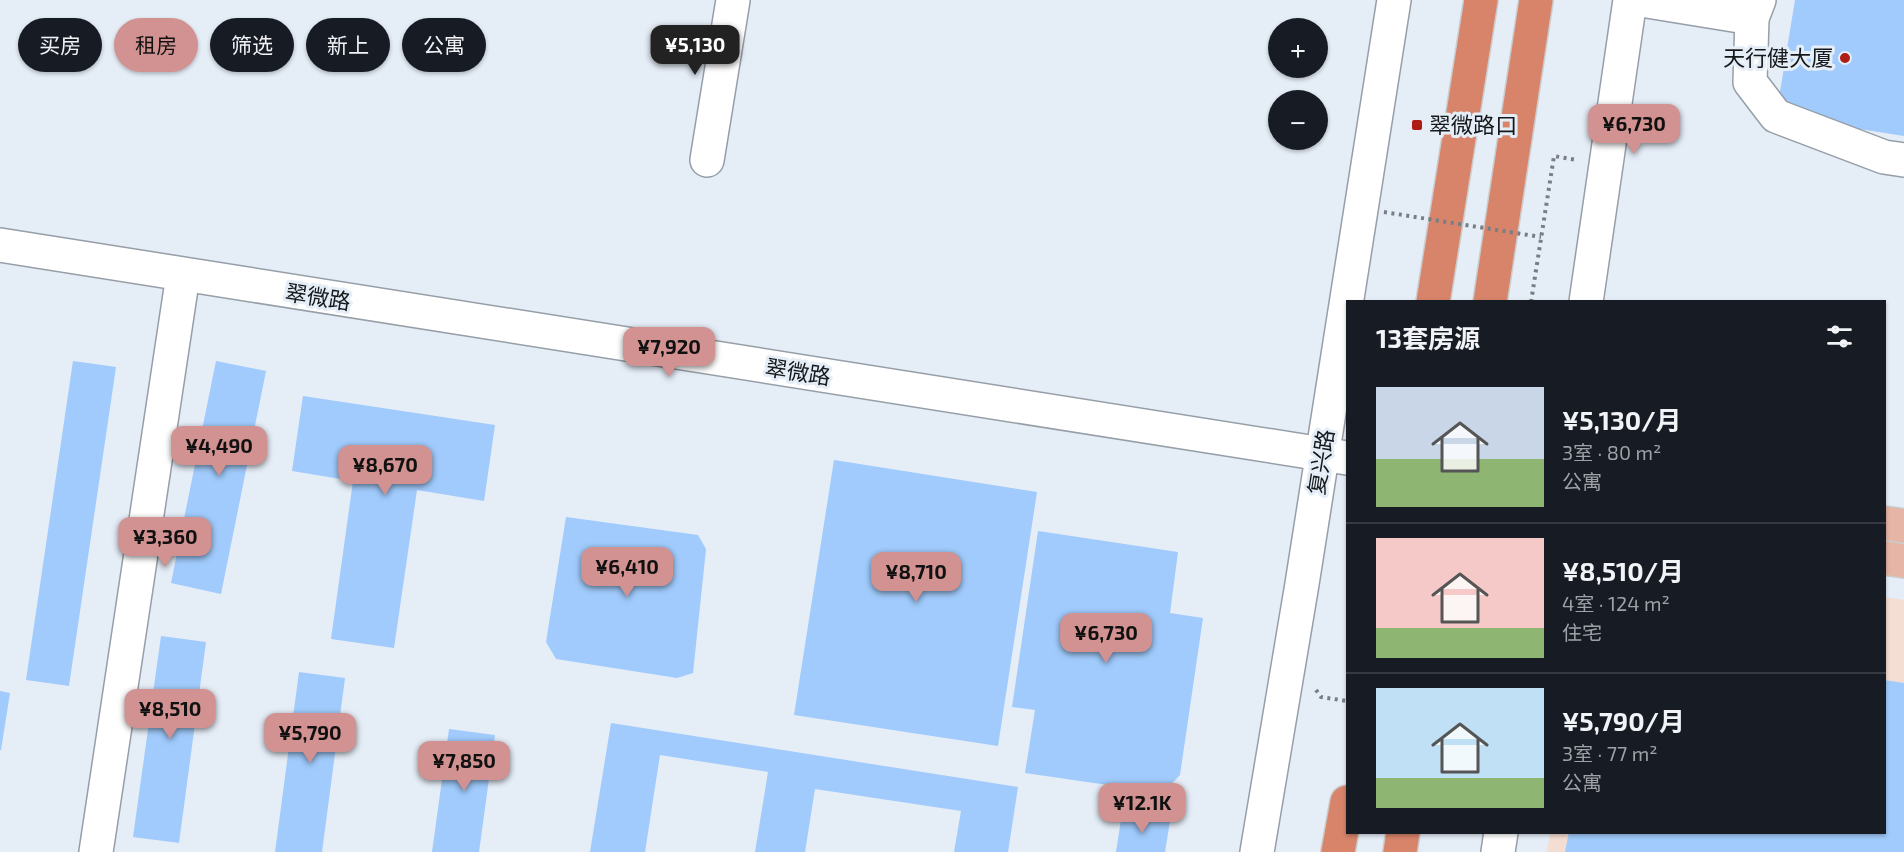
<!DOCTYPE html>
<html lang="zh">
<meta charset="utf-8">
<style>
:root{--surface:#171b24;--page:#20242c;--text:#f1f3f6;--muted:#9ea1a6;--line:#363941;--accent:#d29291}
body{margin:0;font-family:"Exo 2","Noto Sans SC",sans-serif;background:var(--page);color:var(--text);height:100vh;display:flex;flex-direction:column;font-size:22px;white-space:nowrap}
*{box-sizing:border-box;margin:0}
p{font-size:20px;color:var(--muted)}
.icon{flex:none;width:33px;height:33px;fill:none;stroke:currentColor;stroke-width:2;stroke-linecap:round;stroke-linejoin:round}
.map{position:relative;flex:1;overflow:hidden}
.drawer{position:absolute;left:1346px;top:300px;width:540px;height:534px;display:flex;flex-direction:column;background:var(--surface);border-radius:0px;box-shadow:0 2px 4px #0004}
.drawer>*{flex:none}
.banner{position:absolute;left:18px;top:18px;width:570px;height:54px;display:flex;gap:12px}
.fabs{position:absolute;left:1268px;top:18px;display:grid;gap:12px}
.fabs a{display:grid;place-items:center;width:60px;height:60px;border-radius:50%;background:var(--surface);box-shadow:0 2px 4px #0004;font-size:30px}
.price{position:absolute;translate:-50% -51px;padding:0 14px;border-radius:12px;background:var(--accent);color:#111;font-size:20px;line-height:39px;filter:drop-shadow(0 2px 3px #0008)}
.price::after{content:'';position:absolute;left:50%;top:36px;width:18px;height:14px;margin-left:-9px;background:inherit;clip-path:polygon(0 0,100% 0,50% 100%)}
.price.current{background:#222;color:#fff}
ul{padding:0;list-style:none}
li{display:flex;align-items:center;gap:18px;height:150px;padding:0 30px}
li+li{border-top:2px solid var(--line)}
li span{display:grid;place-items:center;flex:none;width:168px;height:120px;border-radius:0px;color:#555}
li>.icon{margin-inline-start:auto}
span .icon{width:72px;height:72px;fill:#fffc;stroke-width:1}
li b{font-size:26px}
h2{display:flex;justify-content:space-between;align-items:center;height:72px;padding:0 30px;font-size:26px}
.pill{padding:0 21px;border-radius:27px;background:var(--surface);box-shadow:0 2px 4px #0004;font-size:21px;line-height:54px}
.pill.current{background:var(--accent);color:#111}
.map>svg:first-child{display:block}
</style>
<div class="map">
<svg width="1904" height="852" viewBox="0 0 1904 852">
<rect width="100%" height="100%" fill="#e5edf7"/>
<polygon fill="#f4ddd2" points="1884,597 1904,600 1904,852 1547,852 1550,833 1884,832"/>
<g fill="#a0cbfc">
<polygon points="1795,0 1904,0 1904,136 1776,116"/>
<polygon points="73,361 116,367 69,686 26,680"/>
<polygon points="216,361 266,371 221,594 171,583"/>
<polygon points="303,396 495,425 484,501 417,490 394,648 331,639 353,481 292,471"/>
<polygon points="834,460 1037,492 998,746 794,715"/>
<polygon points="566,517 698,535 706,549 693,673 677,678 556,659 546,642"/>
<polygon points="1038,531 1178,552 1170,613 1203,618 1180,775 1163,793 1025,773 1035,710 1012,707"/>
<polygon points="161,636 206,642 179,843 133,837"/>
<polygon points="299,672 345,678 322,852 275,852"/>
<polygon points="1884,680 1904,683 1904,852 1565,852 1569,832 1884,832"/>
<polygon points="0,691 10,693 1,750 0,750"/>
<polygon points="611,723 1018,787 1008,852 954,852 961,811 815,789 805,852 755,852 768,772 660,755 645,852 590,852"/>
<polygon points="449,729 495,735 479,852 432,852"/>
<polygon points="1122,813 1170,821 1165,852 1116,852"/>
</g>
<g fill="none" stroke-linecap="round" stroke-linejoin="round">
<defs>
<g id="minor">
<polyline points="1641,0 1752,18 1759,0"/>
<polyline points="1752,18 1750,82 1776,116 1884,157 1904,160"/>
<polyline points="707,160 733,0"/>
<polyline points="0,245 1347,458"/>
<polyline points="1586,302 1630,0"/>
<polyline points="96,852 183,275"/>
<polyline points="1257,852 1302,584 1394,0"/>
<polyline points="1498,852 1501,832"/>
</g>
<g id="major">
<polyline points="1884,523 1904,526"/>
<polyline points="1884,558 1904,561"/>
</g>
<g id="highway">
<polyline points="1433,302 1481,0"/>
<polyline points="1490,302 1536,0"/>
<polyline points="1338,852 1347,802"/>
<polyline points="1400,852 1403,832"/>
</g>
</defs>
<use href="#minor" stroke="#969ea7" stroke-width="36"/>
<use href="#major" stroke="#cccccd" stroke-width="36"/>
<use href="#highway" stroke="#cccccd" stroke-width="36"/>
<g stroke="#797e85" stroke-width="4" stroke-dasharray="3 4.5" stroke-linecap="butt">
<polyline points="1531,302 1554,156 1577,160"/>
<polyline points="1316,690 1321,697 1347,701"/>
</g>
<use href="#minor" stroke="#fff" stroke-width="33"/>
<use href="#major" stroke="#e7b5a6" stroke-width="33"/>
<use href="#highway" stroke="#d7846a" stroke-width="33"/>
<polyline stroke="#797e85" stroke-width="4" stroke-dasharray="3 4.5" stroke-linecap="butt" points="1384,212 1541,237"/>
</g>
<g fill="#ad1c15" stroke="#e5edf7" stroke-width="2">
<circle cx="1845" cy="58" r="6"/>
<rect x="1411" y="119" width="12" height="12" rx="3"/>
</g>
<g text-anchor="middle" stroke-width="6" stroke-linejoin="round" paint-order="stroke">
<g font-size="22" fill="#15181b" stroke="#e5edf7" text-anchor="end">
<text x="1833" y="66">天行健大厦</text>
<text x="1429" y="133" text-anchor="start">翠微路口</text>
</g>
<g font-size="22" fill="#15181b" stroke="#e5edf7">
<text transform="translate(318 297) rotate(9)" y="8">翠微路</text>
<text transform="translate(798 372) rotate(9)" y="8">翠微路</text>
<text transform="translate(1321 462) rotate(-81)" y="8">复兴路</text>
</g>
</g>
</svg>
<div class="fabs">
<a>+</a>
<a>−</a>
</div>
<b class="price current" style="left:695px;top:76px">¥5,130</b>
<b class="price" style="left:1634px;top:155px">¥6,730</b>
<b class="price" style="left:669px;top:378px">¥7,920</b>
<b class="price" style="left:219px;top:477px">¥4,490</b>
<b class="price" style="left:385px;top:496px">¥8,670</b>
<b class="price" style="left:165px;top:568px">¥3,360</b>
<b class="price" style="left:627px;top:598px">¥6,410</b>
<b class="price" style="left:916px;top:603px">¥8,710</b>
<b class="price" style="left:1106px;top:664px">¥6,730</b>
<b class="price" style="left:170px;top:740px">¥8,510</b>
<b class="price" style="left:310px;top:764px">¥5,790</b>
<b class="price" style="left:464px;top:792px">¥7,850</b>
<b class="price" style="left:1142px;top:834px">¥12.1K</b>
<div class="banner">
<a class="pill">买房</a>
<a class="pill current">租房</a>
<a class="pill">筛选</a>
<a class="pill">新上</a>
<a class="pill">公寓</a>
</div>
<section class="drawer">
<h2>13套房源<svg class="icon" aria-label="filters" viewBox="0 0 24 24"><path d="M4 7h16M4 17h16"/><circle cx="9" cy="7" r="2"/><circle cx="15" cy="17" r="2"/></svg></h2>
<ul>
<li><span style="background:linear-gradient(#c9d6e8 60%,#8fb573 0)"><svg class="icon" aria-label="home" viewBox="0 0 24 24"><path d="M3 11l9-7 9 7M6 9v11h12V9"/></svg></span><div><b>¥5,130/月</b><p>3室 · 80 m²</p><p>公寓</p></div></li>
<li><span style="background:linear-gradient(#f6c9c9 75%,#8fb573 0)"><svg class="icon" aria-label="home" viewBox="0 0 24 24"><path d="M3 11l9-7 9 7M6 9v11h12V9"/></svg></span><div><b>¥8,510/月</b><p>4室 · 124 m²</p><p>住宅</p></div></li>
<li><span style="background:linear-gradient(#bfe0f5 75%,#8fb573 0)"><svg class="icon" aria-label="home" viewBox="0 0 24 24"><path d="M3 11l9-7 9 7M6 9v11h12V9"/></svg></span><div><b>¥5,790/月</b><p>3室 · 77 m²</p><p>公寓</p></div></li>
</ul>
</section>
</div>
